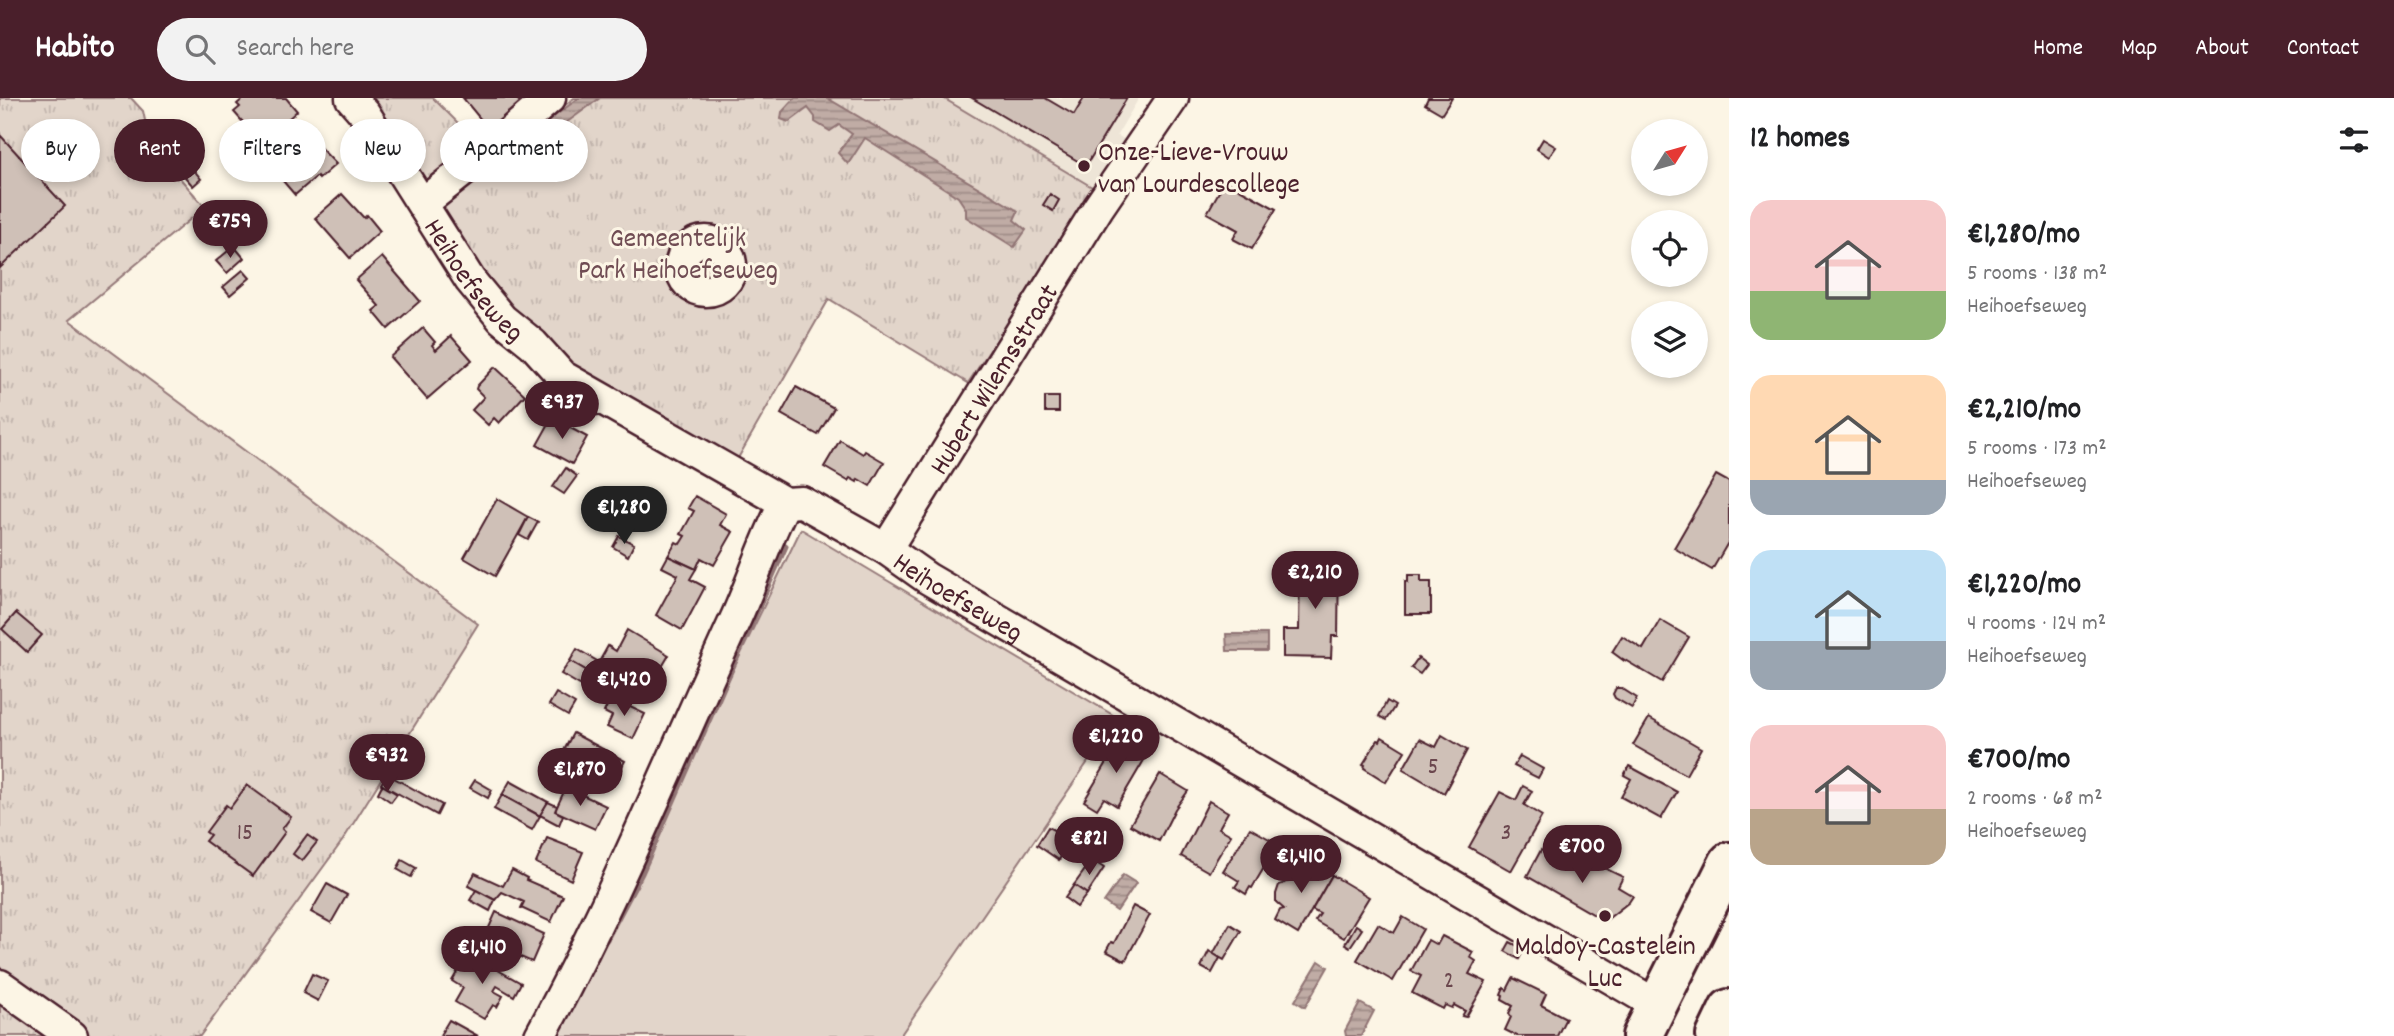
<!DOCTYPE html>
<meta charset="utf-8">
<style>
:root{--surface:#fff;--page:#f2f2f2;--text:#202124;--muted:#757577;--accent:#4a1f2b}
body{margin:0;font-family:Dekko,sans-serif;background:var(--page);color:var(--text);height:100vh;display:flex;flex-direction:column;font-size:26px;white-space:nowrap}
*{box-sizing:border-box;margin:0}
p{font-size:23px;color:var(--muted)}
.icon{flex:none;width:38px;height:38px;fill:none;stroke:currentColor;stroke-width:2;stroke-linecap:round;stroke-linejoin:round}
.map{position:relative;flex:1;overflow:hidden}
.panel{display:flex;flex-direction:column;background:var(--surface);width:665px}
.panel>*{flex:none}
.banner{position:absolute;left:21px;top:21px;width:665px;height:63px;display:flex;gap:14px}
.needle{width:46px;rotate:53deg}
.controls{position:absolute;left:1631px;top:21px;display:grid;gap:14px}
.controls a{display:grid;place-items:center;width:77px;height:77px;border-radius:50%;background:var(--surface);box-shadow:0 4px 10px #0003;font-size:35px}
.price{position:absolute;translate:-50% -60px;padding:0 16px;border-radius:24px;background:var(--accent);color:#fff;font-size:23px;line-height:46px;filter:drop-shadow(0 2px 4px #0008)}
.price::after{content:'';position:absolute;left:50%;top:42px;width:21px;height:16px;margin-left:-10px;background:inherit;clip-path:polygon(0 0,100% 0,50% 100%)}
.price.active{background:#222;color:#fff}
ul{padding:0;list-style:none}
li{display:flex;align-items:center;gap:21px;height:175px;padding:0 21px}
li span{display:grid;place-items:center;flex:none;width:196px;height:140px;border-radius:21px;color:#555}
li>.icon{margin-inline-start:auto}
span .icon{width:84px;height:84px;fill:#fffc;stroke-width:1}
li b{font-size:30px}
h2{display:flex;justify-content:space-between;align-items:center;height:84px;padding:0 21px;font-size:30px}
.pill{padding:0 24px;border-radius:32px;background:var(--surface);box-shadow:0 4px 10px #0003;font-size:24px;line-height:63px}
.pill.active{background:var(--accent);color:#fff}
header{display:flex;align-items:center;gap:42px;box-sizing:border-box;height:98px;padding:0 35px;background:var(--accent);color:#fff}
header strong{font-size:33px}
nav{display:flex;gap:38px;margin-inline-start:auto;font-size:24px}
.search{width:490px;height:63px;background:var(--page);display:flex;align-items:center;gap:18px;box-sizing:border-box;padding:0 24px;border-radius:38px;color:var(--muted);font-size:26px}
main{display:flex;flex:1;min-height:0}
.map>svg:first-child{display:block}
</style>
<header>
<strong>Habito</strong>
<div class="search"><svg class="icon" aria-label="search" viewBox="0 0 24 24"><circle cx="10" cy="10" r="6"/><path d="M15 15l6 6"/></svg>Search here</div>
<nav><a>Home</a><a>Map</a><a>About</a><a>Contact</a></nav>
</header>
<main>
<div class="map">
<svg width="1729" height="938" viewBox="0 0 1729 938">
<defs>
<pattern id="park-tufts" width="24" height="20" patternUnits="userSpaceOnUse" patternTransform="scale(1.75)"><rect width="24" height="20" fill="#e2d5ca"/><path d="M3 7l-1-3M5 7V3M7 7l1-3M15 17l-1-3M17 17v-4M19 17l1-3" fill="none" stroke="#c3b6ae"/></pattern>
<pattern id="water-rules" width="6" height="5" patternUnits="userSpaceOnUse" patternTransform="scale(1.75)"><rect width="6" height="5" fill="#c0aca5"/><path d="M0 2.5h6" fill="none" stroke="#9e8b87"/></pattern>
</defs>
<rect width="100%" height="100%" fill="#fcf5e5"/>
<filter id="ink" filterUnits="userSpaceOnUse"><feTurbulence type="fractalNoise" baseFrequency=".0143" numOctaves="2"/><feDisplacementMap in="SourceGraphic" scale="14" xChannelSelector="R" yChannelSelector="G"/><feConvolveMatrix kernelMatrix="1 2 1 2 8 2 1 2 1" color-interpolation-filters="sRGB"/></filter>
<g filter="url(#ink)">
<polygon fill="#eee5d7" points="943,0 1139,0 1117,37 1127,43 1097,92"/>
<polygon fill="#e2d5ca" stroke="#967a7a" stroke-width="2" points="801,431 1118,620 900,938 557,938"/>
<g fill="url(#park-tufts)" stroke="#967a7a" stroke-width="2">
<polygon points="0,0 131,0 143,13 150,46 205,109 69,222 478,526 343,742 200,938 0,938"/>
<polygon points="360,0 433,0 495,62 574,0 943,0 1097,92 968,285 829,201 737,362 565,271 508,220"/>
</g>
<g fill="url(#water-rules)" stroke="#917474" stroke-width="2">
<polygon points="579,0 600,0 503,71 495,62"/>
<polygon points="795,0 827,0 1018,113 1014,122 1026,132 1014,149 966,119 966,111 958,99 865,40 848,66 838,55 852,36 839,27 830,33 815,24 815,19 808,10 789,24 781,21 782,14"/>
<polygon points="1226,536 1267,536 1267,553 1227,553"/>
<polygon points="1123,777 1136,785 1117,813 1104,804"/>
<polygon points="1319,863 1328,869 1305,909 1295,903"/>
<polygon points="1360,905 1374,913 1361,938 1346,938 1345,933"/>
</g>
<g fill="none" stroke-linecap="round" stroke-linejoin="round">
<polyline stroke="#917474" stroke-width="7" points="606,841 641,775 785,448"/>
</g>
<g fill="#cfc0b7" stroke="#4a1f2b" stroke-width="2">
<polygon points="244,0 286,0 297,13 264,43 253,30 256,28 255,26 249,31 234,14 240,9 237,6"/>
<polygon points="463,0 516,0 522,6 491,34"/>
<polygon points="972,0 1045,0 1074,17 1084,0 1127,0 1086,68"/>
<polygon points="1428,0 1452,0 1442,16 1425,6"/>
<polygon points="0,37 65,108 0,170"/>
<polygon points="308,37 336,66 319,81 317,78 295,97 271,69"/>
<polygon points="1543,41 1556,49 1549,59 1537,51"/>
<polygon points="193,71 201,81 193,88 185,79"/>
<polygon points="1225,83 1276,111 1252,151 1233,141 1238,132 1207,115"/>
<polygon points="342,96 364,120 367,117 380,133 350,160 315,120"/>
<polygon points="1050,96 1059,102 1053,113 1043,107"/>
<polygon points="234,148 244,160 227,175 216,163"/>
<polygon points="382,159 420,203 388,231 373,213 379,208 356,182"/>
<polygon points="243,172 250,180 230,197 223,189"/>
<polygon points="423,230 435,244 432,247 436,252 451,238 472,262 427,301 390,259"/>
<polygon points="495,269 525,297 499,325 494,320 488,327 472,312 484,299 476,291 477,288"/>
<polygon points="796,289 834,310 818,337 781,316"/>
<rect x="1045" y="299" width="14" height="15"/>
<polygon points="552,320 587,339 572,366 537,347"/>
<polygon points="840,342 863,356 865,353 884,364 870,388 858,381 857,384 850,380 848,383 824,369"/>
<polygon points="566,370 577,378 564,396 553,389"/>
<polygon points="1716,377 1729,384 1729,443 1712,472 1674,450"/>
<polygon points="695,398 726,416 720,427 733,434 714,467 701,460 696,471 668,458 676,444 680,446 685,438 681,436 694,413 688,410"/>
<polygon points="497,401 528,419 495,478 464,460"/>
<polygon points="528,419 538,424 528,442 519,437"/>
<polygon points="619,438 634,446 628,458 613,449"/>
<polygon points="668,458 696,471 690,481 705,489 682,532 656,517 678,477 662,469"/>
<polygon points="1300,461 1339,461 1338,538 1332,538 1331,560 1283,559 1283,532 1299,532"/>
<polygon points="1408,477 1421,477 1421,484 1431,484 1431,516 1405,516 1405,483 1408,484"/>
<polygon points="16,515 42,537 27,554 2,531"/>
<polygon points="1660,522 1689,539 1662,584 1623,561 1623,562 1612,554 1622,538 1643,551"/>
<polygon points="627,532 669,557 656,579 658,580 652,591 615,573 608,585 570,563 577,551 599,564 608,548 616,553"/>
<polygon points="1418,560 1427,567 1420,576 1411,570"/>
<polygon points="570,563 608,585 602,595 593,589 590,593 561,576"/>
<polygon points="1616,590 1621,590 1637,600 1632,610 1615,600 1613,596"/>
<polygon points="556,595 575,606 568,618 549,607"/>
<polygon points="611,600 645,616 633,641 607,629 612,618 604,614"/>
<polygon points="1387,603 1395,608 1386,622 1379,618"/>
<polygon points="1649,620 1701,650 1686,677 1633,647"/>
<polygon points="573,635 625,663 611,689 596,681 592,690 564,675 569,665 560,660"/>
<polygon points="1442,637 1467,652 1444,695 1403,671 1420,641 1436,649"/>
<polygon points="1382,639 1405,653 1386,684 1364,670 1365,667 1363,666 1378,642 1380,643"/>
<polygon points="1121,641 1147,657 1117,708 1104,700 1097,711 1084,703"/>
<polygon points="1520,658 1543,671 1538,680 1514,668"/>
<polygon points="1629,668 1677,694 1661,721 1621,699 1631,681 1624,677"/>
<polygon points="387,676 442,707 437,717 381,686"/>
<polygon points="1160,676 1188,693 1175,711 1159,743 1130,727"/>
<polygon points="475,682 492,692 488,700 470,690"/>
<polygon points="510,683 548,704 540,718 502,697"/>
<polygon points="247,687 291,719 282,731 285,734 253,778 205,743 210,737 206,734 226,707 230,710"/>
<polygon points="382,687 397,696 391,704 378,695"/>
<polygon points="1523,688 1532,693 1524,707 1542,718 1511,773 1469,749 1500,694 1516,702"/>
<polygon points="566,689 606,708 595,731 555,713"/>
<polygon points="502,697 540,718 532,732 494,711"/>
<polygon points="1209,703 1228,714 1219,730 1231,737 1209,774 1181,758"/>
<polygon points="548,704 557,708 555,713 563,717 559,727 540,717"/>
<polygon points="1048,729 1071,741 1059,762 1037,747"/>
<polygon points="1250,730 1278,746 1252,790 1250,789 1246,796 1235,789 1239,783 1223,773"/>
<polygon points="307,737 317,744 302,763 293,756"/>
<polygon points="547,740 583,754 571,782 536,765"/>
<polygon points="1541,752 1580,775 1588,762 1623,779 1618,789 1633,798 1629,804 1605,823 1527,778"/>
<polygon points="1302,761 1332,777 1298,836 1275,822 1280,812 1284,811 1276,804 1276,796 1279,787 1290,783"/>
<polygon points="402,762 416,770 411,779 397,771"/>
<polygon points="1092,762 1104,770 1087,796 1074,787"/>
<polygon points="512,772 527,780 526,782 563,798 551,824 521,810 524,804 502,794 495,802 468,788 475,775 503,788"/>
<polygon points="1332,777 1369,799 1344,840 1315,823 1320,816 1312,812"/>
<polygon points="327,786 347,797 331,825 311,814"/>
<polygon points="1074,787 1087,796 1077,809 1065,800"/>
<polygon points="476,792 495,802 490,813 470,802"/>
<polygon points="1133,808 1150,817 1125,863 1106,853 1111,844 1114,845"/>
<polygon points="496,814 544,836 532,864 483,843"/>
<polygon points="1403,819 1423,831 1393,883 1357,862 1378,826 1394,835"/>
<polygon points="1230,826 1241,833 1224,862 1213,856"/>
<polygon points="1356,827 1362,831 1350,849 1345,846"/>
<polygon points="1442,838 1473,854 1470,859 1476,863 1469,876 1486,884 1466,919 1462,918 1465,913 1454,907 1452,910 1445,907 1443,911 1412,895 1421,878 1411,873 1428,842 1437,847"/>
<polygon points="1510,844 1524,851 1519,861 1505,853"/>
<polygon points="1209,853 1220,860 1212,875 1201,869"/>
<polygon points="468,855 521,885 514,898 497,888 494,893 503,898 497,909 493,907 484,921 455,904 463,890 452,883"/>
<polygon points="312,876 328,883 318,903 303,895"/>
<polygon points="1513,880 1546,896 1541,907 1566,920 1557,938 1517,938 1505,932 1511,919 1509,915 1513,908 1502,902 1503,898 1501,897 1504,890 1507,892"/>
<polygon points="449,922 478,938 442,938 440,937"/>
</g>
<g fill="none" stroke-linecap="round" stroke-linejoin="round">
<defs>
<g id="minor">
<path id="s1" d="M351,0L365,16L470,182L502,221L533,246L562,278L785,405L802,404L886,451L927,480L1657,907"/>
<polyline points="423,105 490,52 550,0"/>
<circle cx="706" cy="168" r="25"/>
<path id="s2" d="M886,451L1098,110L1173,0"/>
<polyline points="0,887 72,938"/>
<path d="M540,938C613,804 671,661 735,522C753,483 765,442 785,405"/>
</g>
<g id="major">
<polyline points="1642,938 1729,764"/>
<polyline points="1716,938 1729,911"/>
</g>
</defs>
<use href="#minor" stroke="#4a1f2b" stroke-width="35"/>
<use href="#major" stroke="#4a1f2b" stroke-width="44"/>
<use href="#minor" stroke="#fcf5e5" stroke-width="30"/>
<use href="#major" stroke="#fcf5e5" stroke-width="38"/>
</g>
</g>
<g fill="#4a1f2b" stroke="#fcf5e5" stroke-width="2.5">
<circle cx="1084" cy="68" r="7"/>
<circle cx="1605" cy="818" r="7"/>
</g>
<g text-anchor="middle" stroke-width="6" stroke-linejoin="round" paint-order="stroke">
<g font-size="24" fill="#6b474e">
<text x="1433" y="675">5</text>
<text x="245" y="741">15</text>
<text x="1506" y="741">3</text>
<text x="1449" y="889">2</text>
</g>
<g font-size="28" fill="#4a1f2b" stroke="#fcf5e5" text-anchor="start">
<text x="1098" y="62">Onze-Lieve-Vrouw<tspan x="1098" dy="32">van Lourdescollege</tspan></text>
<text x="1605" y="856" text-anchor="middle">Maldoy-Castelein<tspan x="1605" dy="32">Luc</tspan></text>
</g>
<g font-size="28" fill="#704c53" stroke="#fcf5e5">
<text x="678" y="148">Gemeentelijk<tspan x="678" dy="32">Park Heihoefseweg</tspan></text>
</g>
<g font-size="28" fill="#4a1f2b" stroke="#fcf5e5">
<text dy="10" stroke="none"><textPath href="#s1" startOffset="220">Heihoefseweg</textPath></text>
<text dy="10" stroke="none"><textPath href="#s2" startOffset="201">Hubert Wilemsstraat</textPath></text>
<text dy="10" stroke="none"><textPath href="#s1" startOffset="808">Heihoefseweg</textPath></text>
</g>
</g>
</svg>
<div class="controls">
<a><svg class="needle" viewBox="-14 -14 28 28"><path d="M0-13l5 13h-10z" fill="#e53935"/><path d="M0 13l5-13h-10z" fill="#757577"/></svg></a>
<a><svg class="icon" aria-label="locate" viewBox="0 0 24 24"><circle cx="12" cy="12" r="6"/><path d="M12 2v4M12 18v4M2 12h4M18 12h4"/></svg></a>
<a><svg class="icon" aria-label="layers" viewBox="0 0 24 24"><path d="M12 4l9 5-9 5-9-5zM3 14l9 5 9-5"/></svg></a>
</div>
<b class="price" style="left:230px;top:162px">€759</b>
<b class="price" style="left:562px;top:343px">€937</b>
<b class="price active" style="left:624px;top:448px">€1,280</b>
<b class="price" style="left:1315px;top:513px">€2,210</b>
<b class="price" style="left:624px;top:620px">€1,420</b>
<b class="price" style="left:1116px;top:677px">€1,220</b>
<b class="price" style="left:387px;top:696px">€932</b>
<b class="price" style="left:580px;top:710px">€1,870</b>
<b class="price" style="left:1089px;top:779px">€821</b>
<b class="price" style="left:1582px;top:787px">€700</b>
<b class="price" style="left:1301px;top:797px">€1,410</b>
<b class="price" style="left:482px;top:888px">€1,410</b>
<div class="banner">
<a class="pill">Buy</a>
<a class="pill active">Rent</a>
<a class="pill">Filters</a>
<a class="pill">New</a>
<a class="pill">Apartment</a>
</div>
</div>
<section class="panel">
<h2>12 homes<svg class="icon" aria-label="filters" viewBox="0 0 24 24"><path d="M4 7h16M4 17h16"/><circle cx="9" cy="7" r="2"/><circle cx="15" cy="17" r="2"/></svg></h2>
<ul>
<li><span style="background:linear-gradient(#f6c9c9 65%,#8fb573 0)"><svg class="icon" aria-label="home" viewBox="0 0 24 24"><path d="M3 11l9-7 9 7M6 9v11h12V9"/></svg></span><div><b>€1,280/mo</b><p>5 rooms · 138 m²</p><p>Heihoefseweg</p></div></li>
<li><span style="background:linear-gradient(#ffd9b3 75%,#9aa5b1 0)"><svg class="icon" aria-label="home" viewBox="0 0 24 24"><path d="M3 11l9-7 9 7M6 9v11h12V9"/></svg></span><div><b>€2,210/mo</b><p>5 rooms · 173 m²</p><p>Heihoefseweg</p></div></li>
<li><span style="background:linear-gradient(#bfe0f5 65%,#9aa5b1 0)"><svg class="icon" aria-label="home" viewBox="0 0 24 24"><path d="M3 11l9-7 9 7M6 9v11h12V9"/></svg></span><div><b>€1,220/mo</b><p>4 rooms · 124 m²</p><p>Heihoefseweg</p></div></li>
<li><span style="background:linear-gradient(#f6c9c9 60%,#b9a48a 0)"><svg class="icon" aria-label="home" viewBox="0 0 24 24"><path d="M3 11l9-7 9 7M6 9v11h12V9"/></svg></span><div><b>€700/mo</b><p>2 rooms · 68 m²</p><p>Heihoefseweg</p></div></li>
</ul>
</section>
</main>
